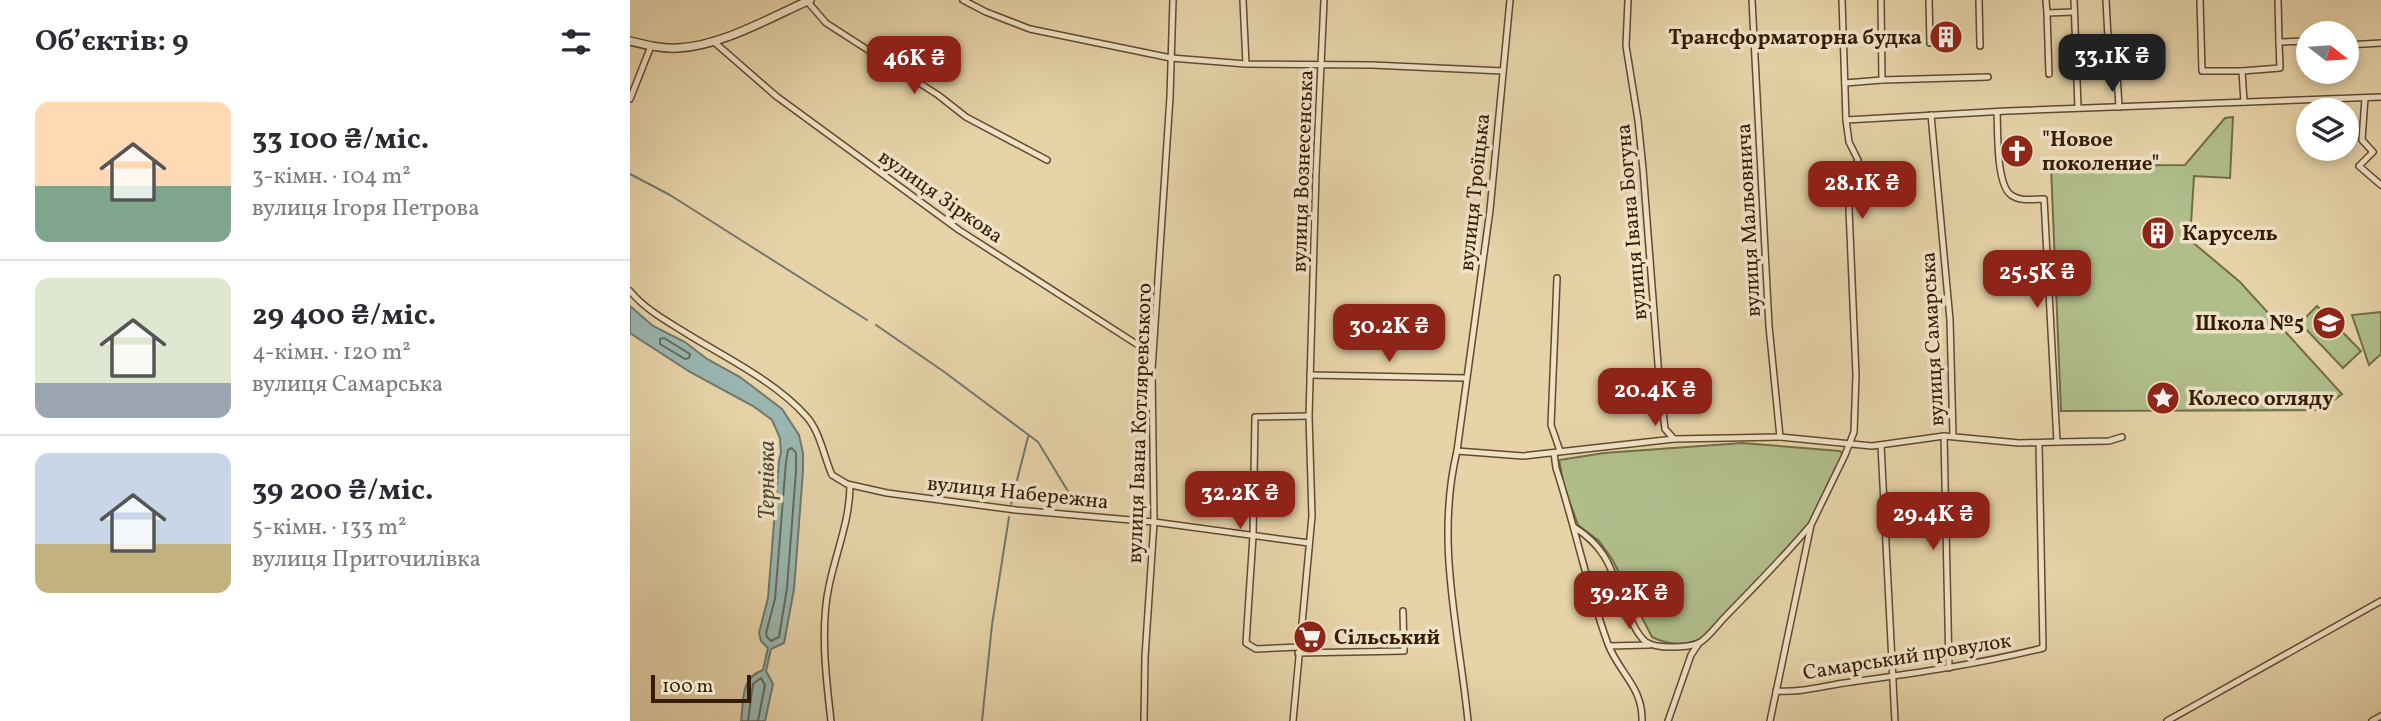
<!DOCTYPE html>
<html lang="uk">
<meta charset="utf-8">
<style>
:root{--surface:#fff;--page:#f7f7f7;--text:#2b2b33;--muted:#7c7c81;--line:#e1e1e2;--accent:#8f2418}
body{margin:0;font-family:Vollkorn,serif;background:var(--page);color:var(--text);height:100vh;display:flex;flex-direction:column;font-size:26px;white-space:nowrap}
*{box-sizing:border-box;margin:0}
p{font-size:23px;color:var(--muted)}
.icon{flex:none;width:38px;height:38px;fill:none;stroke:currentColor;stroke-width:2;stroke-linecap:round;stroke-linejoin:round}
.map{position:relative;flex:1;overflow:hidden}
.sheet{display:flex;flex-direction:column;background:var(--surface);width:630px}
.sheet>*{flex:none}
.needle{width:46px;rotate:107deg}
.controls{position:absolute;left:1666px;top:21px;display:grid;gap:14px}
.controls a{display:grid;place-items:center;width:63px;height:63px;border-radius:50%;background:var(--surface);box-shadow:0 4px 10px #0003;font-size:35px}
.scale{position:absolute;left:21px;bottom:18px;width:100px;box-sizing:border-box;padding-left:7px;border:4px solid #351c05;border-top:0;font-size:19px;line-height:24px;white-space:nowrap;color:#351c05;-webkit-text-stroke:5px #efe2c6;paint-order:stroke}
.price{position:absolute;translate:-50% -60px;padding:0 16px;border-radius:14px;background:var(--accent);color:#fff;font-size:23px;line-height:46px;filter:drop-shadow(0 2px 4px #0008)}
.price::after{content:'';position:absolute;left:50%;top:42px;width:21px;height:16px;margin-left:-10px;background:inherit;clip-path:polygon(0 0,100% 0,50% 100%)}
.price.active{background:#222;color:#fff}
ul{padding:0;list-style:none}
li{display:flex;align-items:center;gap:21px;height:175px;padding:0 35px}
li+li{border-top:2px solid var(--line)}
li span{display:grid;place-items:center;flex:none;width:196px;height:140px;border-radius:14px;color:#555}
li>.icon{margin-inline-start:auto}
span .icon{width:84px;height:84px;fill:#fffc;stroke-width:1}
li b{font-size:30px}
h2{display:flex;justify-content:space-between;align-items:center;height:84px;padding:0 35px;font-size:30px}
main{display:flex;flex:1;min-height:0}
.map>svg:first-child{display:block}
</style>
<main>
<section class="sheet">
<h2>Об’єктів: 9<svg class="icon" aria-label="filters" viewBox="0 0 24 24"><path d="M4 7h16M4 17h16"/><circle cx="9" cy="7" r="2"/><circle cx="15" cy="17" r="2"/></svg></h2>
<ul>
<li><span style="background:linear-gradient(#ffd9b3 60%,#7fa58c 0)"><svg class="icon" aria-label="home" viewBox="0 0 24 24"><path d="M3 11l9-7 9 7M6 9v11h12V9"/></svg></span><div><b>33 100 ₴/міс.</b><p>3-кімн. · 104 m²</p><p>вулиця Ігоря Петрова</p></div></li>
<li><span style="background:linear-gradient(#dfe7d0 75%,#9aa5b1 0)"><svg class="icon" aria-label="home" viewBox="0 0 24 24"><path d="M3 11l9-7 9 7M6 9v11h12V9"/></svg></span><div><b>29 400 ₴/міс.</b><p>4-кімн. · 120 m²</p><p>вулиця Самарська</p></div></li>
<li><span style="background:linear-gradient(#c9d6e8 65%,#c2b280 0)"><svg class="icon" aria-label="home" viewBox="0 0 24 24"><path d="M3 11l9-7 9 7M6 9v11h12V9"/></svg></span><div><b>39 200 ₴/міс.</b><p>5-кімн. · 133 m²</p><p>вулиця Приточилівка</p></div></li>
</ul>
</section>
<div class="map">
<svg width="1751" height="721" viewBox="0 0 1751 721">
<rect width="100%" height="100%" fill="#e6d3a8"/>
<filter id="stains"><feTurbulence type="fractalNoise" baseFrequency=".00286" numOctaves="4"/><feColorMatrix values="0 0 0 0 .2 0 0 0 0 .09 0 0 0 0 .02 0 0 0 .5 -.17"/></filter>
<radialGradient id="worn" r=".72"><stop offset=".6" stop-color="#630" stop-opacity="0"/><stop offset="1" stop-color="#630" stop-opacity=".3"/></radialGradient>
<g fill="#b0be8c" stroke="#726d48" stroke-width="2">
<polygon points="1603,117 1600,178 1564,176 1560,240 1610,282 1712,394 1691,410 1431,411 1421,166 1555,165 1595,118"/>
<polygon points="1687,306 1731,351 1713,368 1670,323"/>
<polygon points="1751,312 1751,354 1739,365 1722,315"/>
<path d="M1112,443L1210,451L1216,457L1182,527L1073,638C1056,646 1038,645 1022,637L982,559L969,541L948,525L934,486L929,460L974,453Z"/>
</g>
<path fill="#99b6b0" stroke="#71786c" stroke-width="2" d="M0,306L23,326L55,342L77,359L110,377L152,409L169,435L173,453V471L164,589L154,643L141,649L136,671L143,684L135,721H111C114,700 110,678 133,670L138,648L131,641L129,633L138,598L149,460L151,453L150,438L142,420L123,406L60,372L0,333Z"/>
<g fill="none" stroke-linecap="round" stroke-linejoin="round">
<g stroke="#67695a" stroke-width="2">
<polygon points="34,338 60,354 59,358 55,359 30,344 30,339"/>
<polygon points="162,448 166,453 166,471 157,588 149,637 141,641 137,637 136,633 145,599 156,462 158,450"/>
<polyline points="118,721 123,684 131,678 135,685 128,721"/>
</g>
<g stroke="#71786c" stroke-width="2">
<polyline points="0,174 40,195 237,320"/>
<polyline points="246,325 313,371 408,442 439,493 450,507"/>
<polyline points="381,504 398,437"/>
<polyline points="352,721 362,625 379,517"/>
</g>
<defs>
<g id="minor">
<polyline points="333,0 356,12 400,29 541,58 616,64 742,65 873,71"/>
<polyline points="613,0 616,64"/>
<polyline points="998,0 996,46 1008,120 1013,169 1029,377 1035,429 1044,439"/>
<polyline points="1122,0 1139,326 1150,437"/>
<polyline points="1251,0 1252,80 1358,77"/>
<polyline points="1299,0 1300,43"/>
<polyline points="1349,0 1350,46"/>
<polyline points="1416,0 1417,13 1444,12"/>
<polyline points="1444,0 1448,108"/>
<polyline points="1476,0 1480,74"/>
<polyline points="1570,0 1572,71 1612,71 1614,102"/>
<polyline points="1648,0 1649,42 1678,41"/>
<polyline points="177,1 196,23 308,95 336,117 417,160"/>
<polyline points="1417,13 1419,74"/>
<polyline points="83,41 146,96 329,230 508,345 520,367"/>
<polyline points="1717,45 1751,43"/>
<polyline points="1612,71 1650,68 1649,42"/>
<polyline points="1447,75 1487,74 1489,107"/>
<polyline points="1215,83 1252,80"/>
<polyline points="1735,98 1732,140 1743,152 1729,166 1751,185"/>
<polyline points="0,99 21,46"/>
<path d="M1367,112C1368,131 1366,184 1381,195C1391,202 1403,199 1414,199L1427,442L1479,441L1492,437"/>
<polyline points="1301,115 1320,320 1323,436"/>
<polyline points="1216,120 1377,111 1751,97"/>
<polyline points="927,278 921,425 930,451"/>
<path d="M0,291C14,308 33,319 51,330C92,356 144,380 176,416C190,431 194,457 202,475L217,484L257,493L386,510L524,522L679,543"/>
<polyline points="680,375 836,378"/>
<polyline points="1314,436 1319,668"/>
<polyline points="1251,445 1265,721"/>
<polyline points="827,451 893,456 1044,439 1150,437 1242,446 1314,436 1389,443 1427,442"/>
<path d="M924,453L926,468C945,526 957,587 978,644C989,673 1013,687 1012,721"/>
<path d="M944,527C985,553 982,581 1001,620C1005,628 1009,637 1016,642C1026,649 1058,648 1069,643C1078,638 1088,624 1095,617C1124,587 1153,558 1179,527"/>
<polyline points="979,646 1019,645"/>
<polyline points="669,647 626,649 616,643 623,536 625,417 679,416"/>
<polyline points="668,653 774,651 773,611"/>
<path d="M1146,691C1172,693 1196,685 1221,682C1286,673 1350,664 1413,648L1409,443"/>
<path d="M201,721C196,678 190,628 199,586C206,552 220,520 220,485"/>
<polyline points="514,721 515,657 524,522 522,370 540,97 543,0"/>
<polyline points="663,721 682,516 679,416 686,173 694,0"/>
<path d="M838,721C829,631 805,542 827,451L860,210L880,0"/>
<polyline points="1038,721 1061,655 1069,643"/>
<polyline points="1140,721 1181,525 1215,455 1224,432 1226,375 1218,185 1221,173 1228,160 1219,142 1216,120 1212,0"/>
<polyline points="1537,721 1751,601"/>
<polyline points="1742,721 1751,716"/>
</g>
<path id="tertiary" d="M0,41C16,45 32,49 48,48C92,46 141,17 180,0"/>
</defs>
<use href="#minor" stroke="#614a2e" stroke-width="8"/>
<use href="#tertiary" stroke="#614a2e" stroke-width="10"/>
<use href="#minor" stroke="#efe2c6" stroke-width="5"/>
<use href="#tertiary" stroke="#efe2c6" stroke-width="7"/>
</g>
<defs>
<symbol id="building-disc" viewBox="-11 -11 22 22"><circle r="9.5" fill="#8f2418" stroke="#efe2c6"/><path d="M-4-6H4V6H1V3H-1V6H-4ZM-2.5-4.3h1.7v1.8h-1.7ZM.8-4.3h1.7v1.8H.8ZM-2.5-1h1.7V.8h-1.7ZM.8-1h1.7V.8H.8Z" fill="#fff"/></symbol>
<symbol id="church-disc" viewBox="-11 -11 22 22"><circle r="9.5" fill="#8f2418" stroke="#efe2c6"/><path d="M-1.2-6h2.4v3.5h3.3v2.4h-3.3V6h-2.4V-.1h-3.3v-2.4h3.3Z" fill="#fff"/></symbol>
<symbol id="school-disc" viewBox="-11 -11 22 22"><circle r="9.5" fill="#8f2418" stroke="#efe2c6"/><path d="M0-5L7-2L0 1L-7-2ZM-4 1L0 2.5L4 1V4Q0 6-4 4Z" fill="#fff"/></symbol>
<symbol id="sight-disc" viewBox="-11 -11 22 22"><circle r="9.5" fill="#8f2418" stroke="#efe2c6"/><path d="M0-6L1.8-2.2L6-1.7L2.9 1.2L3.7 5.4L0 3.3L-3.7 5.4L-2.9 1.2L-6-1.7L-1.8-2.2Z" fill="#fff"/></symbol>
<symbol id="supermarket-disc" viewBox="-11 -11 22 22"><circle r="9.5" fill="#8f2418" stroke="#efe2c6"/><path d="M-6-5.5h2.5l.6 2H6L4.5 2H-2.5L-4.4-4H-6ZM-1.5 3.2a1.3 1.3 0 1 0 .1 0ZM3 3.2a1.3 1.3 0 1 0 .1 0Z" fill="#fff"/></symbol>
</defs>
<g fill-rule="evenodd">
<use href="#building-disc" x="1297" y="18" width="38" height="38"/>
<use href="#church-disc" x="1368" y="132" width="38" height="38"/>
<use href="#building-disc" x="1509" y="214" width="38" height="38"/>
<use href="#school-disc" x="1680" y="304" width="38" height="38"/>
<use href="#sight-disc" x="1514" y="379" width="38" height="38"/>
<use href="#supermarket-disc" x="661" y="618" width="38" height="38"/>
</g>
<g text-anchor="middle" stroke-width="7" stroke-linejoin="round" paint-order="stroke">
<g font-size="21" font-weight="bold" fill="#351c05" stroke="#efe2c6" text-anchor="start">
<text x="1292" y="44" text-anchor="end">Трансформаторна будка</text>
<text x="1412" y="146">"Новое<tspan x="1412" dy="24">поколение"</tspan></text>
<text x="1552" y="240">Карусель</text>
<text x="1674" y="330" text-anchor="end">Школа №5</text>
<text x="1558" y="405">Колесо огляду</text>
<text x="704" y="644">Сільський</text>
</g>
<g font-size="21" fill="#351c05" stroke="#efe2c6">
<text transform="translate(672 171) rotate(-88)" y="7">вулиця Вознесенська</text>
<text transform="translate(844 192) rotate(-84)" y="7">вулиця Троїцька</text>
<text transform="translate(311 196) rotate(35)" y="7">вулиця Зіркова</text>
<text transform="translate(1118 220) rotate(-93)" y="7">вулиця Мальовнича</text>
<text transform="translate(1001 222) rotate(-95)" y="7">вулиця Івана Богуна</text>
<text transform="translate(1302 339) rotate(-93)" y="7">вулиця Самарська</text>
<text transform="translate(509 423) rotate(-88)" y="7">вулиця Івана Котляревського</text>
<text transform="translate(388 492) rotate(6)" y="7">вулиця Набережна</text>
<text transform="translate(1277 656) rotate(-9)" y="7">Самарський провулок</text>
</g>
<g font-size="23" font-style="italic" fill="#534a38" stroke="#efe2c6">
<text transform="translate(136 480) rotate(-90)" y="8">Тернівка</text>
</g>
</g>
<rect width="100%" height="100%" filter="url(#stains)"/>
<rect width="100%" height="100%" fill="url(#worn)"/>
</svg>
<div class="controls">
<a><svg class="needle" viewBox="-14 -14 28 28"><path d="M0-13l5 13h-10z" fill="#e53935"/><path d="M0 13l5-13h-10z" fill="#7c7c81"/></svg></a>
<a><svg class="icon" aria-label="layers" viewBox="0 0 24 24"><path d="M12 4l9 5-9 5-9-5zM3 14l9 5 9-5"/></svg></a>
</div>
<div class="scale">100 m</div>
<b class="price active" style="left:1482px;top:94px">33.1K ₴</b>
<b class="price" style="left:284px;top:96px">46K ₴</b>
<b class="price" style="left:1232px;top:221px">28.1K ₴</b>
<b class="price" style="left:1407px;top:310px">25.5K ₴</b>
<b class="price" style="left:759px;top:364px">30.2K ₴</b>
<b class="price" style="left:1025px;top:428px">20.4K ₴</b>
<b class="price" style="left:610px;top:531px">32.2K ₴</b>
<b class="price" style="left:1303px;top:552px">29.4K ₴</b>
<b class="price" style="left:999px;top:631px">39.2K ₴</b>
</div>
</main>
